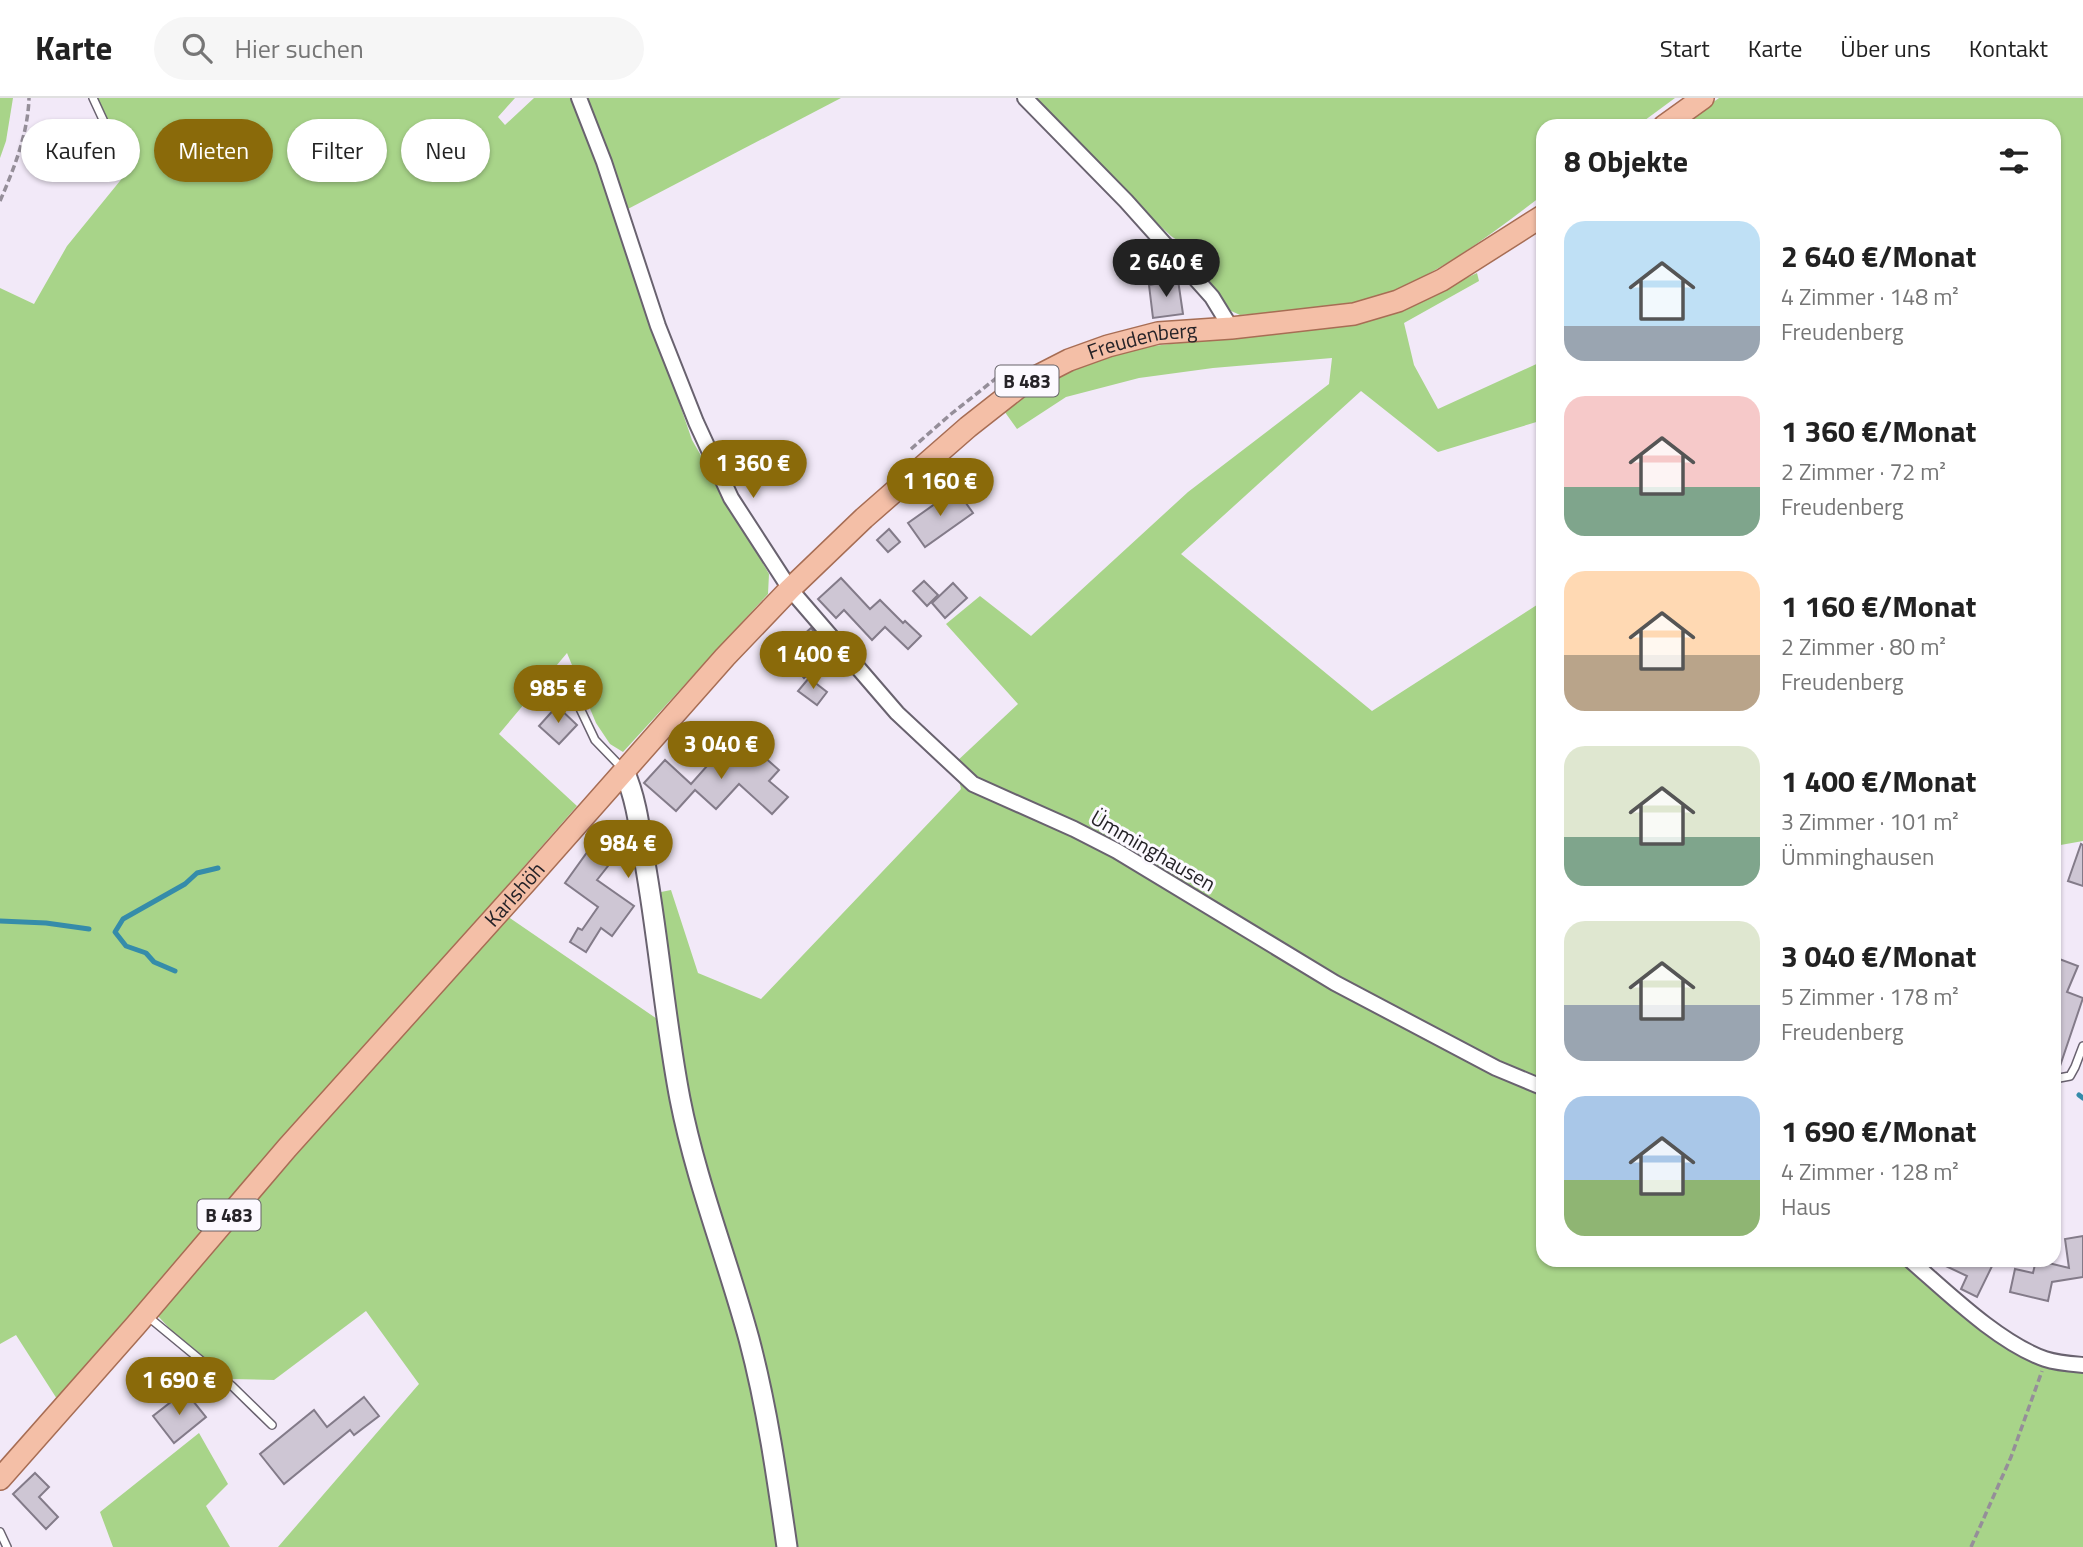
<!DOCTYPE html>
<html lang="de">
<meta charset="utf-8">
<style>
:root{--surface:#fff;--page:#f6f6f6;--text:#222;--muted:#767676;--line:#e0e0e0;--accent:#8a6a0a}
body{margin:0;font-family:"Titillium Web",sans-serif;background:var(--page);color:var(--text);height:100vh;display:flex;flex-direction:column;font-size:26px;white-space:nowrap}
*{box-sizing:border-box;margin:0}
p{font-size:23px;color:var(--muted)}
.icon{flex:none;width:38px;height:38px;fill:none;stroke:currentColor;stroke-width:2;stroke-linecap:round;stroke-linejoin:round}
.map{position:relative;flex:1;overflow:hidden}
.sheet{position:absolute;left:1536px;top:21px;width:525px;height:1148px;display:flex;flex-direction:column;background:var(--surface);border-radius:21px;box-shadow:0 2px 5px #0004}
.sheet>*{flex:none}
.hud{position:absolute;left:21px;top:21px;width:665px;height:63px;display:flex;gap:14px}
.price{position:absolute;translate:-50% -60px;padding:0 16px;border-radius:24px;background:var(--accent);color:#fff;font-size:23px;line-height:46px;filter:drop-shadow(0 2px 4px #0008)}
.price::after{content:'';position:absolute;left:50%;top:42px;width:21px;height:16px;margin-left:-10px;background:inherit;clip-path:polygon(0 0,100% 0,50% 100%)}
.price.on{background:#222;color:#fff}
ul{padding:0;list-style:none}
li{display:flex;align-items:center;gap:21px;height:175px;padding:0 28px}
li span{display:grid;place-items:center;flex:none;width:196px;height:140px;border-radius:21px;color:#555}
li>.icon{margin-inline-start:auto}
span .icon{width:84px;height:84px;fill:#fffc;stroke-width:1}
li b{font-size:30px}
h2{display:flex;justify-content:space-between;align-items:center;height:84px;padding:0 28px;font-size:30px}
.pill{padding:0 24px;border-radius:32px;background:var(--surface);box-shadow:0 2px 5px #0004;font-size:24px;line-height:63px}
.pill.on{background:var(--accent);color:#fff}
header{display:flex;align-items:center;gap:42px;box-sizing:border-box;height:98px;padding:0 35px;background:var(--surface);border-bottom:2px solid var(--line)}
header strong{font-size:33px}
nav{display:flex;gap:38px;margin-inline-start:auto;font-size:24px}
.search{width:490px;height:63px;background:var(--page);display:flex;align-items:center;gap:18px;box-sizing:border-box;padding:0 24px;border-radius:38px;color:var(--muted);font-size:26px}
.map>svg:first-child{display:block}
</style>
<header>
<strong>Karte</strong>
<div class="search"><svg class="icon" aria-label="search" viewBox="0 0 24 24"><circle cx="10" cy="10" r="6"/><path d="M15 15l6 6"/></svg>Hier suchen</div>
<nav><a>Start</a><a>Karte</a><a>Über uns</a><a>Kontakt</a></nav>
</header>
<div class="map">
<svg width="2083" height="1449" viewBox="0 0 2083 1449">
<rect width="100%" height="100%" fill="#f2e9f8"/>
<g fill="#a8d489">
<polygon points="0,0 13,0 6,43 0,60"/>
<polygon points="96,0 515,0 498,19 505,27 534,0 573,0 589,42 692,342 769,476 768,496 623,654 610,646 596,625 567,555 499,636 577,708 57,1301 16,1237 0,1246 0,190 34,206 67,148 137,62 122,53"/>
<polygon points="583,0 841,0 624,113"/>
<path d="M1033,0H1675L1637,28H1544L1543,97C1486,139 1428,187 1358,204C1320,213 1279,214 1240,217L1229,212L1186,148L1171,138L1129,99Z"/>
<polygon points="1719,0 2083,0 2083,743 2055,748 2054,28 1680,28"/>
<polygon points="1477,175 1479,183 1404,225 1414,267 1438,311 1543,263 1543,322 1438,354 1361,293 1181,456 1372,613 1543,503 1544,1162 1910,1162 2017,1248 2083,1267 2083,1449 787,1449 767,1319 703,1095 651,796 671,792 698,875 761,901 961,691 955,665 1018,606 946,526 980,498 1031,538 1188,394 1329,286 1332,260 1213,270 1139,280 1066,299 1017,331 1002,310 1072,268 1145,249 1219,240 1397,212"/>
<polygon points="507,818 663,925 746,1242 784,1449 278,1449 419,1286 366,1213 274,1282 231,1281 171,1232 156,1216"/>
<polygon points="199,1335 228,1386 206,1408 230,1449 113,1449 100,1414"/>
</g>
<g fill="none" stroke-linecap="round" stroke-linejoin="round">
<g stroke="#358caa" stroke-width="5">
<polyline points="0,823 46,825 89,831"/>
<polyline points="175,873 154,864 146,855 126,848 115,834 123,821 185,786 197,775 218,770"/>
<polyline points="2079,997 2083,1000"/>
</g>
</g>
<g fill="#cec6d4" stroke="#837b89" stroke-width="2">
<polygon points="66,31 95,41 87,66 57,56"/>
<polygon points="1178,182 1183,216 1153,220 1149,187"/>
<polygon points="956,391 973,415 925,449 908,425"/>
<polygon points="889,431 900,444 888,454 877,442"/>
<polygon points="841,480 870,511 880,502 903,525 905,523 921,538 908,551 885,529 872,542 844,512 836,520 818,501"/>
<polygon points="924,483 938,497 927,508 913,493"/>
<polygon points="953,485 967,500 945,520 932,505"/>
<polygon points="811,530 831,555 804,580 783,555"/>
<polygon points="809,580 827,594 817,607 798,593"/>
<polygon points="557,608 577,627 559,646 539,628"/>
<polygon points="746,643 779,672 769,683 788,699 772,716 739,686 716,711 695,692 676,713 644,685 665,662 691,686 715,659 725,667"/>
<polygon points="2081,746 2083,747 2083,788 2068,783"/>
<polygon points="588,753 608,768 597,782 634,808 612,838 601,830 586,854 570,844 578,830 582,832 598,809 565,785"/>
<polygon points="2054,859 2078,868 2067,894 2083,900 2058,974 2054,975"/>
<polygon points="2083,1138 2083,1179 2052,1184 2048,1203 2010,1194 2015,1171 2033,1175 2036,1162 2069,1170 2065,1141"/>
<polygon points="1933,1162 1995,1162 1977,1199 1961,1191 1967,1178"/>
<polygon points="185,1293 206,1319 174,1345 153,1318"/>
<polygon points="364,1299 379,1318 354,1337 350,1332 284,1386 260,1356 314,1312 327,1329"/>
<polygon points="35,1375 49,1389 39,1399 58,1419 46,1431 13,1396"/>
</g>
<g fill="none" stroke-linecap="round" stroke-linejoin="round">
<defs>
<g id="service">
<polyline points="93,0 112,41"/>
<polyline points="576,602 595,642 622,670"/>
<polyline points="2054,981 2070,978 2075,969 2083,948"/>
<polyline points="146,1217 232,1288 272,1327"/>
<polyline points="0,1434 7,1449"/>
</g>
<g id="minor">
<polyline points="579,0 604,64 658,228 696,324 731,400 790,491 897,615 973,686 1074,731 1117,753 1335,885 1496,970 1544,990"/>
<polyline points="1025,0 1126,103 1212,199 1231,230"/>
<path d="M1910,1162C1948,1195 1999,1245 2045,1261C2057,1265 2071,1266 2083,1267"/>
</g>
<path id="secondary" d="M624,673C637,702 640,734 645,765C659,844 665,923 680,1001C696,1083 727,1160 749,1241C767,1309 777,1379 787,1449"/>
<g id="primary">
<polyline points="1664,28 1703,0"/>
<path id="s1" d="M0,1381L136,1227L287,1050L527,783L725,559L790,491L864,420L968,329L1024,285L1069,262L1108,248L1158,235L1231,230L1354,216L1398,203L1442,182L1544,117"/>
</g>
</defs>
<use href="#service" stroke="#69626f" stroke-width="10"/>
<use href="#minor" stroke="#69626f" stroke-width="18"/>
<use href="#secondary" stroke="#69626f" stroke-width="23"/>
<use href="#primary" stroke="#a76d54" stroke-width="24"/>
<g stroke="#958e99" stroke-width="3.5" stroke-dasharray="7 3.5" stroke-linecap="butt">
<path d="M0,103C14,71 28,35 29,0"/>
<polyline points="911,351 951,316 999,278"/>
<polyline points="1971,1449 2011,1359 2042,1273"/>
</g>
<use href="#service" stroke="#fff" stroke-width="7"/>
<use href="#minor" stroke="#fff" stroke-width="14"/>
<use href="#secondary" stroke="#fff" stroke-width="19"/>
<use href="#primary" stroke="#f4bfa7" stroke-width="21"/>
</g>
<g text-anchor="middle" stroke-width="6" stroke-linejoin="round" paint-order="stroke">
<g fill="#fcf9ff" stroke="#666368" stroke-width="2">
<rect x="995.5" y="267.5" width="63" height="31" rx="5"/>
<rect x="197.5" y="1101.5" width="63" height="31" rx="5"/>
</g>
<g font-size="19" font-weight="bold" fill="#262328">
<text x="1027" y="290">B 483</text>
<text x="229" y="1124">B 483</text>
</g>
<g font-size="21" fill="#262328" stroke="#fcf9ff">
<text dy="7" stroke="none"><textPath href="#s1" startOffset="1629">Freudenberg</textPath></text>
<text transform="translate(1153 753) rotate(30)" y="7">Ümminghausen</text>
<text dy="7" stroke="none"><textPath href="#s1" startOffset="779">Karlshöh</textPath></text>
</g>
</g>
</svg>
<b class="price on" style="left:1166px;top:201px">2 640 €</b>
<b class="price" style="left:753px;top:402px">1 360 €</b>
<b class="price" style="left:940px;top:420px">1 160 €</b>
<b class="price" style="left:813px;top:593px">1 400 €</b>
<b class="price" style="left:558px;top:627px">985 €</b>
<b class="price" style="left:721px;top:683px">3 040 €</b>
<b class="price" style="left:628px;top:782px">984 €</b>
<b class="price" style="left:179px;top:1319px">1 690 €</b>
<div class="hud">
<a class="pill">Kaufen</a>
<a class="pill on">Mieten</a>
<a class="pill">Filter</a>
<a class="pill">Neu</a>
</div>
<section class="sheet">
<h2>8 Objekte<svg class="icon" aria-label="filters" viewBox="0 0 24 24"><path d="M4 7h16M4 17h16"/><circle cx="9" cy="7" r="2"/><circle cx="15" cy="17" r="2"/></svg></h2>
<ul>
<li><span style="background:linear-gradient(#bfe0f5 75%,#9aa5b1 0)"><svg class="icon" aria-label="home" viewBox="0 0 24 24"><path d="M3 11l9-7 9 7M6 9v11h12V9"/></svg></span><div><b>2 640 €/Monat</b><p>4 Zimmer · 148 m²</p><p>Freudenberg</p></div></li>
<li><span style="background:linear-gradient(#f6c9c9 65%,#7fa58c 0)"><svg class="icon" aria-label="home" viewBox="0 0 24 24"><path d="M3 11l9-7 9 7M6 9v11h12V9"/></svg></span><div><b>1 360 €/Monat</b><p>2 Zimmer · 72 m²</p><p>Freudenberg</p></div></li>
<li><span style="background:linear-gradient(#ffd9b3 60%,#b9a48a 0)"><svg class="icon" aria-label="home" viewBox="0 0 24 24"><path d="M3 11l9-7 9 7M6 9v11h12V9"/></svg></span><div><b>1 160 €/Monat</b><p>2 Zimmer · 80 m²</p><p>Freudenberg</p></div></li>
<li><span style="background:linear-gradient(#dfe7d0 65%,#7fa58c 0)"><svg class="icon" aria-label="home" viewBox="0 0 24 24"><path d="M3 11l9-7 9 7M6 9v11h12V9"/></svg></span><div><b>1 400 €/Monat</b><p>3 Zimmer · 101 m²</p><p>Ümminghausen</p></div></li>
<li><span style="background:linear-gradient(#dfe7d0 60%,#9aa5b1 0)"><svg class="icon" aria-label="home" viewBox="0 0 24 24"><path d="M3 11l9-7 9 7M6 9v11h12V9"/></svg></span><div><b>3 040 €/Monat</b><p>5 Zimmer · 178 m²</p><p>Freudenberg</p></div></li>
<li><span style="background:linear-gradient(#a9c7e8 60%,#8fb573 0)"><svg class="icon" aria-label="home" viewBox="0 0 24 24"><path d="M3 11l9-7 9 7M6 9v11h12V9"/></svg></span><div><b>1 690 €/Monat</b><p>4 Zimmer · 128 m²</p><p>Haus</p></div></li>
</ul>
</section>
</div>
